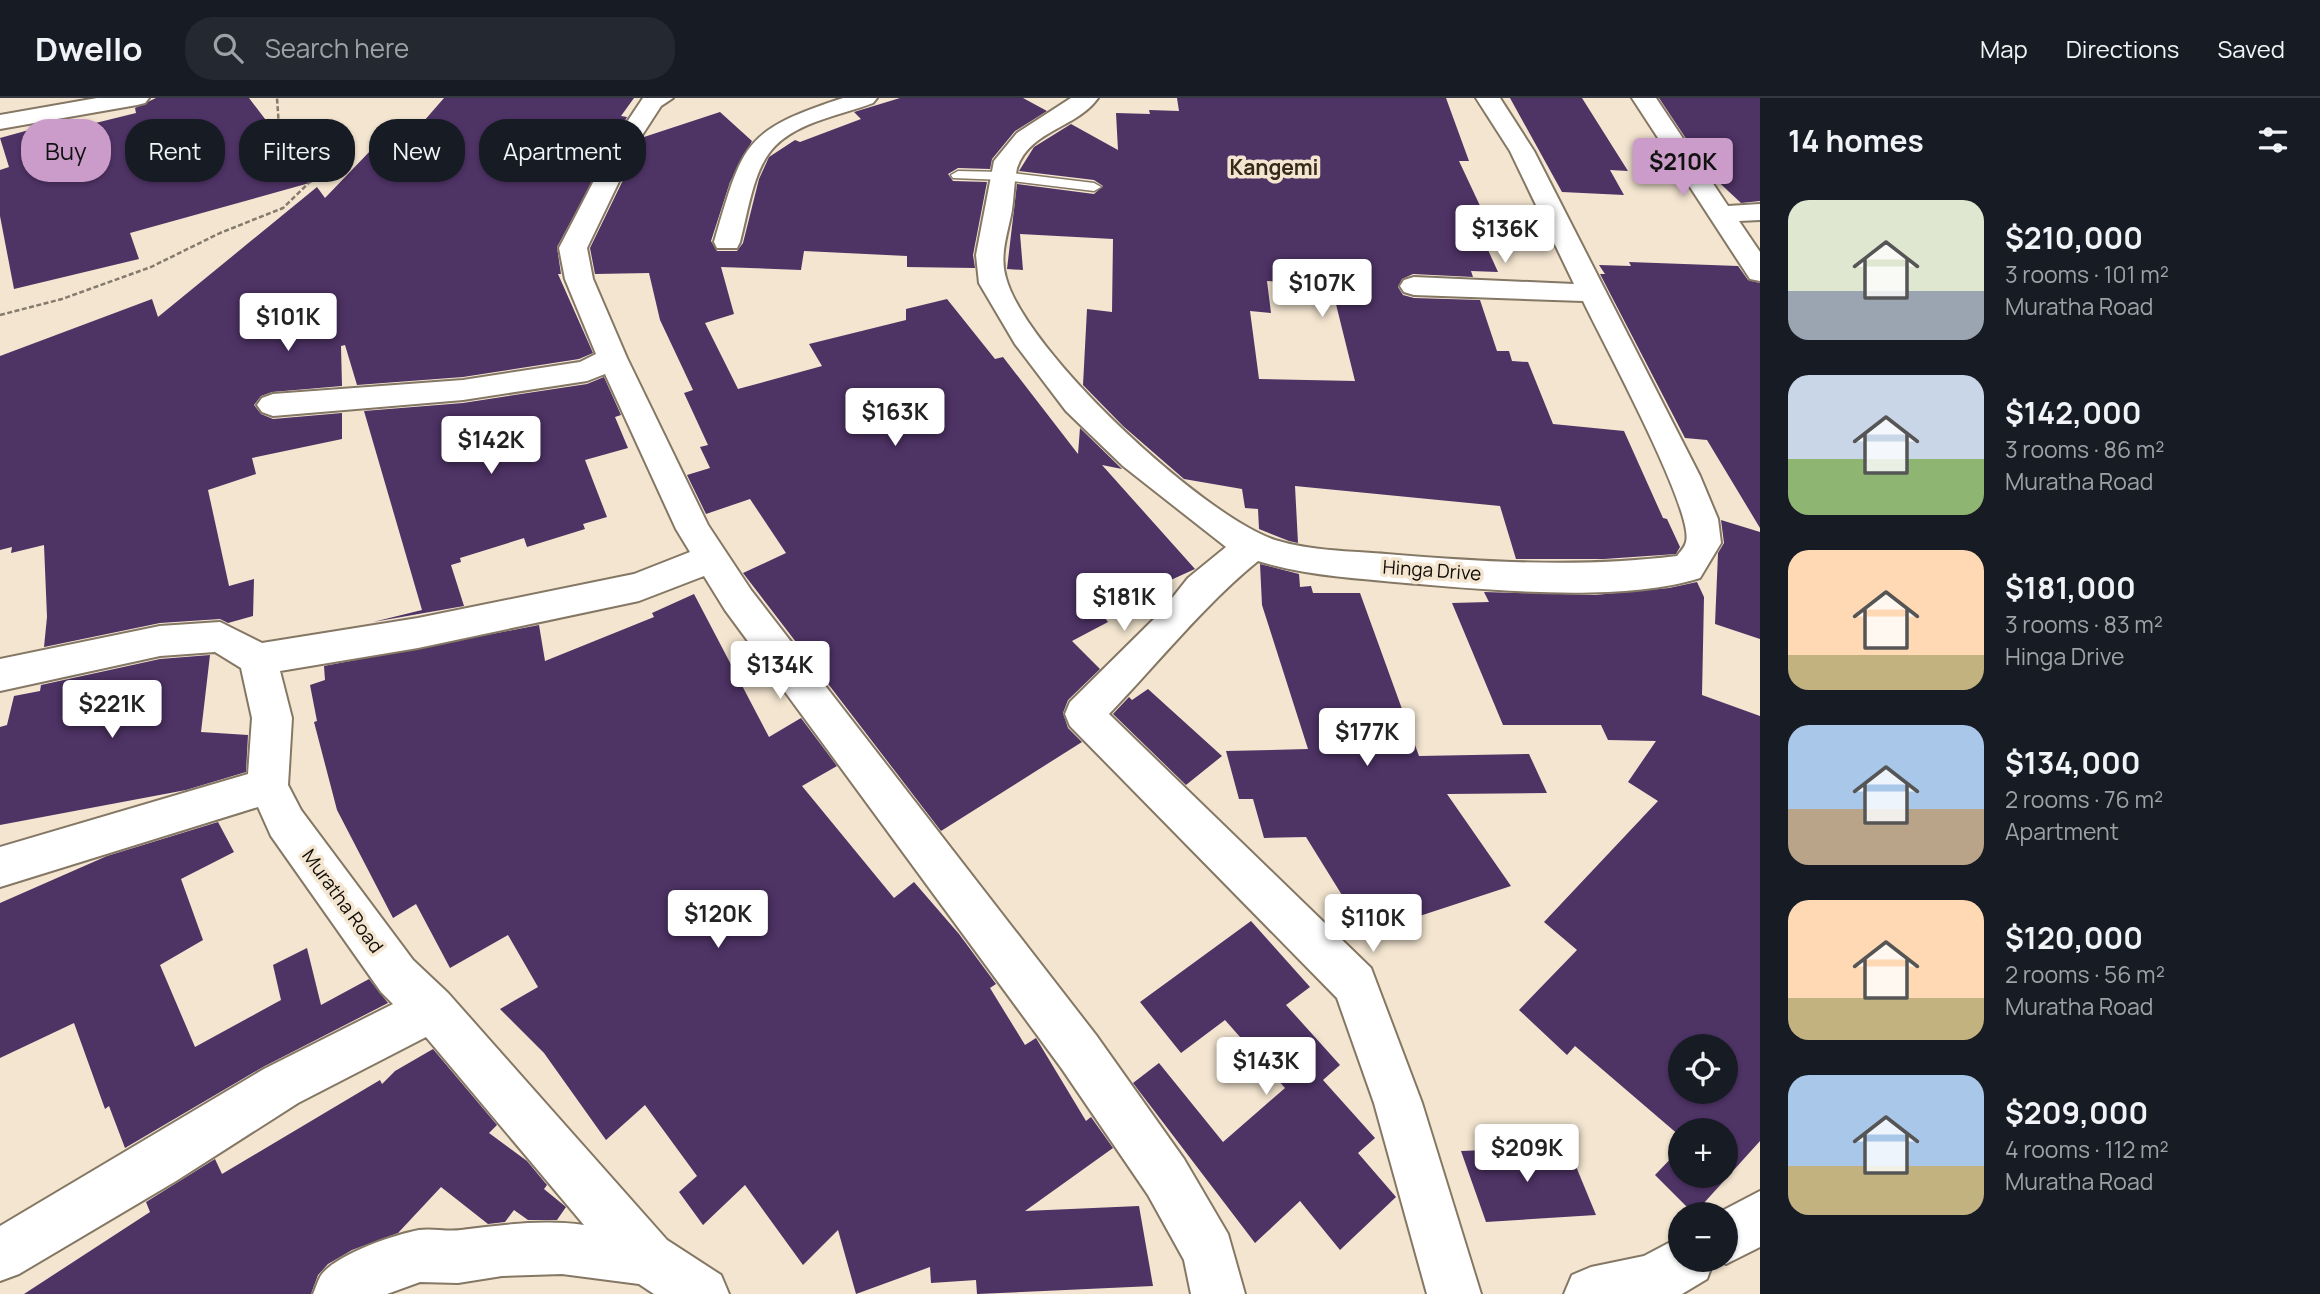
<!DOCTYPE html>
<meta charset="utf-8">
<style>
:root{--surface:#171b24;--page:#242831;--text:#f1f3f6;--muted:#9ea1a6;--line:#363941;--accent:#cb9cc9}
body{margin:0;font-family:Manrope,sans-serif;background:var(--page);color:var(--text);height:100vh;display:flex;flex-direction:column;font-size:26px;white-space:nowrap}
*{box-sizing:border-box;margin:0}
p{font-size:23px;color:var(--muted)}
.icon{flex:none;width:38px;height:38px;fill:none;stroke:currentColor;stroke-width:2;stroke-linecap:round;stroke-linejoin:round}
.map{position:relative;flex:1;overflow:hidden}
.drawer{display:flex;flex-direction:column;background:var(--surface);width:560px}
.drawer>*{flex:none}
.guide{position:absolute;left:21px;top:21px;width:665px;height:63px;display:flex;gap:14px}
.tools{position:absolute;left:1668px;top:936px;display:grid;gap:14px}
.tools a{display:grid;place-items:center;width:70px;height:70px;border-radius:50%;background:var(--surface);box-shadow:0 2px 5px #0004;font-size:35px}
.price{position:absolute;translate:-50% -60px;padding:0 16px;border-radius:7px;background:#fff;color:#222;font-size:23px;line-height:46px;filter:drop-shadow(0 2px 4px #0008)}
.price::after{content:'';position:absolute;left:50%;top:42px;width:21px;height:16px;margin-left:-10px;background:inherit;clip-path:polygon(0 0,100% 0,50% 100%)}
.price.on{background:var(--accent);color:#111}
ul{padding:0;list-style:none}
li{display:flex;align-items:center;gap:21px;height:175px;padding:0 28px}
li span{display:grid;place-items:center;flex:none;width:196px;height:140px;border-radius:21px;color:#555}
li>.icon{margin-inline-start:auto}
span .icon{width:84px;height:84px;fill:#fffc;stroke-width:1}
li b{font-size:30px}
h2{display:flex;justify-content:space-between;align-items:center;height:84px;padding:0 28px;font-size:30px}
.chip{padding:0 24px;border-radius:28px;background:var(--surface);box-shadow:0 2px 5px #0004;font-size:24px;line-height:63px}
.chip.on{background:var(--accent);color:#111}
header{display:flex;align-items:center;gap:42px;box-sizing:border-box;height:98px;padding:0 35px;background:var(--surface);border-bottom:2px solid var(--line)}
header strong{font-size:33px}
nav{display:flex;gap:38px;margin-inline-start:auto;font-size:24px}
.search{width:490px;height:63px;background:var(--page);display:flex;align-items:center;gap:18px;box-sizing:border-box;padding:0 24px;border-radius:28px;color:var(--muted);font-size:26px}
main{display:flex;flex:1;min-height:0}
.map>svg:first-child{display:block}
</style>
<header>
<strong>Dwello</strong>
<div class="search"><svg class="icon" aria-label="search" viewBox="0 0 24 24"><circle cx="10" cy="10" r="6"/><path d="M15 15l6 6"/></svg>Search here</div>
<nav><a>Map</a><a>Directions</a><a>Saved</a></nav>
</header>
<main>
<div class="map">
<svg width="1760" height="1196" viewBox="0 0 1760 1196">
<rect width="100%" height="100%" fill="#f3e5d0"/>
<g fill="#4e3365" fill-rule="evenodd">
<polygon points="156,0 249,0 313,84 130,135 139,161 14,191 0,118 0,72 9,69 0,40 47,27 51,36 136,15 135,10"/>
<polygon points="444,0 634,0 621,18 627,19 557,149 561,176 558,176 593,255 579,261 463,279 357,287 345,247 341,248 342,288 272,294 261,298 254,307 261,316 273,321 342,315 342,341 252,360 256,376 208,392 229,488 254,481 253,518 228,525 220,521 160,525 44,549 47,519 44,447 11,455 12,449 0,452 0,258 152,201 158,219 317,89 325,100 372,51 397,54"/>
<polygon points="900,0 1023,0 1047,13 1015,33 992,61 990,71 958,70 948,76 953,83 987,84 973,157 975,170 907,169 907,158 804,153 801,172 721,169 734,216 705,225 738,291 822,268 809,246 906,222 906,211 947,201 995,261 1003,259 1078,356 1080,330 1122,371 1102,367 1195,471 1151,491 1156,497 1105,520 1108,524 1072,543 1100,571 1068,602 1063,615 1068,630 1082,644 941,733 743,475 786,455 750,401 706,416 687,377 710,370 700,349 708,347 684,295 693,292 660,222 649,175 595,176 590,150 644,39 720,14 752,43 730,84 711,143 717,153 737,153 743,145 759,81 769,59 795,42 800,44 861,21 854,14"/>
<path d="M1177,0H1446L1469,63H1459L1497,144L1484,143L1498,174L1471,173L1473,179L1413,176L1402,181L1398,189L1403,197L1414,200L1480,202L1497,253H1509L1512,263L1528,264L1553,326L1624,333L1663,420L1667,421L1680,449L1676,456L1604,461H1516L1500,408L1295,388L1298,445L1289,443L1259,431L1258,411L1245,410L1242,391L1184,381L1123,328L1083,287L1087,211L1112,214L1113,141L1020,136L1023,172L1007,171L1017,86L1094,96L1103,88L1094,82L1019,73L1034,49L1071,26L1118,52L1116,15L1150,16L1149,12L1179,13ZM1267,183L1331,186L1355,283L1259,281L1250,213L1271,215Z"/>
<polygon points="1510,0 1582,0 1628,73 1610,72 1624,97 1562,94"/>
<polygon points="1659,0 1760,0 1760,103 1741,105 1709,75"/>
<polygon points="1629,164 1738,168 1748,182 1760,185 1760,430 1707,342 1685,340 1600,176 1605,176 1599,167 1631,168"/>
<polygon points="604,279 621,317 615,319 628,350 585,362 607,419 583,426 585,431 527,449 524,440 460,460 461,464 451,467 464,508 373,524 422,512 364,313 463,305 587,286"/>
<polygon points="1721,422 1760,434 1760,541 1715,526 1718,455 1724,445"/>
<polygon points="1260,466 1299,476 1300,489 1311,488 1313,495 1360,495 1419,658 1529,656 1547,695 1447,696 1511,788 1383,830 1368,804 1350,810 1306,739 1264,740 1253,701 1239,701 1226,653 1308,651 1262,507"/>
<path d="M1697,484L1704,499L1702,597L1760,618V1043L1694,1116L1655,1077L1680,1051V1078H1726V1032H1680V1038L1575,948L1567,957L1519,912L1577,852L1544,824L1658,703L1628,684L1656,643L1608,642L1601,627H1503L1452,505L1489,504L1484,494L1595,497L1669,490ZM1680,948H1726V994H1680Z"/>
<polygon points="694,496 769,639 801,620 837,668 802,688 894,800 914,784 959,836 996,886 990,890 1025,947 1036,940 1086,1023 1091,1019 1113,1050 1025,1113 1139,1108 1153,1188 977,1196 976,1182 931,1185 930,1169 856,1196 838,1132 803,1167 745,1087 703,1127 679,1094 697,1078 645,1007 606,1042 544,955 500,911 538,889 508,837 450,870 416,806 393,820 337,712 314,624 317,623 310,587 325,582 324,568 539,527 545,563 654,519 652,515"/>
<polygon points="210,557 201,634 248,637 246,674 186,692 0,727 0,629 7,627 14,598 40,593 41,587 160,561"/>
<polygon points="1148,591 1222,658 1186,687 1113,616 1129,599 1132,602"/>
<polygon points="218,724 234,754 181,781 203,842 160,867 195,949 281,902 273,867 307,850 321,907 369,881 388,905 263,969 125,1050 109,1008 105,1011 74,925 0,960 0,805 107,758"/>
<polygon points="1251,823 1310,889 1286,907 1340,967 1323,982 1375,1040 1358,1055 1396,1099 1340,1152 1300,1103 1255,1145 1133,985 1159,965 1223,1044 1285,990 1225,922 1181,955 1140,904"/>
<polygon points="433,951 497,1027 489,1035 527,1063 547,1087 544,1091 566,1109 557,1122 528,1122 514,1112 505,1124 488,1126 441,1089 398,1135 352,1152 328,1166 318,1177 311,1196 24,1196 150,1114 146,1104 215,1061 222,1076 380,982 382,986 395,973"/>
<polygon points="1568,1049 1596,1117 1486,1124 1461,1053"/>
</g>
<g fill="none" stroke-linecap="round" stroke-linejoin="round">
<defs>
<polygon id="service" points="958,73 1004,74 1094,85 1101,89 1094,93 1004,82 953,80 951,77"/>
<g id="minor">
<polygon points="97,0 149,0 145,5 137,7 0,31 0,17"/>
<path d="M643,0H673L661,8L639,42L587,150L593,181L627,260L708,427L751,492L1096,937L1184,1061L1228,1136L1245,1196H1191L1184,1162L1148,1097L1062,971L725,512L704,478L639,503L418,550L280,573L292,620L288,687L301,712L413,862L448,895L667,1142L721,1177L729,1196H654L639,1186L562,1176L502,1178L458,1185L420,1184L387,1196H313C316,1190 318,1181 322,1176C338,1156 393,1137 419,1132C432,1130 447,1134 461,1132C503,1127 543,1121 584,1127L426,939L298,1005L176,1083L19,1176L0,1183V1128L264,971L393,906L381,894L271,738L258,709L0,789V749L248,676L252,620L241,570L215,554L160,558L0,593V561L160,528L220,524L262,545L418,520L634,476L690,454L676,431L605,276L587,283L463,302L273,318L262,314L257,307L262,300L273,296L463,282L580,264L596,256L565,181L559,150L615,42Z"/>
<path d="M843,0H877L873,5C842,17 800,23 775,48C753,70 748,115 740,144L737,150H717L714,144C743,46 742,33 843,0Z"/>
<path d="M1071,0H1098C1077,30 1030,32 1017,70C1014,84 1014,98 1012,112C1008,135 999,157 1006,180C1026,254 1203,418 1275,442C1311,453 1350,453 1386,456C1483,464 1580,470 1677,458C1680,454 1685,449 1686,444C1695,414 1601,241 1583,203L1414,197L1404,194L1400,188L1404,182L1414,179L1574,186L1510,53L1476,0H1500L1534,53L1700,378L1718,421L1721,445L1700,480C1622,505 1489,492 1406,485C1356,480 1306,478 1258,463C1203,508 1159,564 1109,616L1371,870L1422,1005L1481,1196H1427L1374,1005L1337,900L1070,628L1065,616L1070,604L1161,514L1188,480L1226,449L1123,368L1066,313L1015,246L979,185L976,157L994,63L1017,35Z"/>
<polygon points="1632,0 1656,0 1728,108 1760,106 1760,122 1739,123 1760,154 1760,183 1750,181"/>
<polygon points="1760,1093 1760,1149 1726,1166 1716,1162 1726,1162 1726,1116 1716,1116"/>
<polygon points="1680,1139 1680,1162 1714,1162 1707,1181 1682,1196 1564,1196 1572,1177 1591,1169 1644,1158"/>
</g>
</defs>
<use href="#service" stroke="#847764" stroke-width="3"/>
<use href="#minor" stroke="#847764" stroke-width="4"/>
<polyline stroke="#847b6d" stroke-width="2.5" stroke-dasharray="5 2.5" stroke-linecap="butt" points="0,217 62,201 151,169 220,135 283,110 317,77 323,51 279,29 277,0"/>
<use href="#service" fill="#fff" fill-rule="evenodd"/>
<use href="#minor" fill="#fff" fill-rule="evenodd"/>
</g>
<g text-anchor="middle" stroke-width="7" stroke-linejoin="round" paint-order="stroke">
<g font-size="19" fill="#0f0b05" stroke="#f3e5d0">
<text transform="translate(1432 472) rotate(4)" y="7">Hinga Drive</text>
<text transform="translate(343 803) rotate(54)" y="7">Muratha Road</text>
</g>
<g font-size="21" font-weight="bold" fill="#352a19" stroke="#f3e5d0">
<text x="1274" y="77">Kangemi</text>
</g>
</g>
</svg>
<div class="tools">
<a><svg class="icon" aria-label="locate" viewBox="0 0 24 24"><circle cx="12" cy="12" r="6"/><path d="M12 2v4M12 18v4M2 12h4M18 12h4"/></svg></a>
<a>+</a>
<a>−</a>
</div>
<b class="price on" style="left:1683px;top:100px">$210K</b>
<b class="price" style="left:1505px;top:167px">$136K</b>
<b class="price" style="left:1322px;top:221px">$107K</b>
<b class="price" style="left:288px;top:255px">$101K</b>
<b class="price" style="left:895px;top:350px">$163K</b>
<b class="price" style="left:491px;top:378px">$142K</b>
<b class="price" style="left:1124px;top:535px">$181K</b>
<b class="price" style="left:780px;top:603px">$134K</b>
<b class="price" style="left:112px;top:642px">$221K</b>
<b class="price" style="left:1367px;top:670px">$177K</b>
<b class="price" style="left:718px;top:852px">$120K</b>
<b class="price" style="left:1373px;top:856px">$110K</b>
<b class="price" style="left:1266px;top:999px">$143K</b>
<b class="price" style="left:1527px;top:1086px">$209K</b>
<div class="guide">
<a class="chip on">Buy</a>
<a class="chip">Rent</a>
<a class="chip">Filters</a>
<a class="chip">New</a>
<a class="chip">Apartment</a>
</div>
</div>
<section class="drawer">
<h2>14 homes<svg class="icon" aria-label="filters" viewBox="0 0 24 24"><path d="M4 7h16M4 17h16"/><circle cx="9" cy="7" r="2"/><circle cx="15" cy="17" r="2"/></svg></h2>
<ul>
<li><span style="background:linear-gradient(#dfe7d0 65%,#9aa5b1 0)"><svg class="icon" aria-label="home" viewBox="0 0 24 24"><path d="M3 11l9-7 9 7M6 9v11h12V9"/></svg></span><div><b>$210,000</b><p>3 rooms · 101 m²</p><p>Muratha Road</p></div></li>
<li><span style="background:linear-gradient(#c9d6e8 60%,#8fb573 0)"><svg class="icon" aria-label="home" viewBox="0 0 24 24"><path d="M3 11l9-7 9 7M6 9v11h12V9"/></svg></span><div><b>$142,000</b><p>3 rooms · 86 m²</p><p>Muratha Road</p></div></li>
<li><span style="background:linear-gradient(#ffd9b3 75%,#c2b280 0)"><svg class="icon" aria-label="home" viewBox="0 0 24 24"><path d="M3 11l9-7 9 7M6 9v11h12V9"/></svg></span><div><b>$181,000</b><p>3 rooms · 83 m²</p><p>Hinga Drive</p></div></li>
<li><span style="background:linear-gradient(#a9c7e8 60%,#b9a48a 0)"><svg class="icon" aria-label="home" viewBox="0 0 24 24"><path d="M3 11l9-7 9 7M6 9v11h12V9"/></svg></span><div><b>$134,000</b><p>2 rooms · 76 m²</p><p>Apartment</p></div></li>
<li><span style="background:linear-gradient(#ffd9b3 70%,#c2b280 0)"><svg class="icon" aria-label="home" viewBox="0 0 24 24"><path d="M3 11l9-7 9 7M6 9v11h12V9"/></svg></span><div><b>$120,000</b><p>2 rooms · 56 m²</p><p>Muratha Road</p></div></li>
<li><span style="background:linear-gradient(#a9c7e8 65%,#c2b280 0)"><svg class="icon" aria-label="home" viewBox="0 0 24 24"><path d="M3 11l9-7 9 7M6 9v11h12V9"/></svg></span><div><b>$209,000</b><p>4 rooms · 112 m²</p><p>Muratha Road</p></div></li>
</ul>
</section>
</main>
